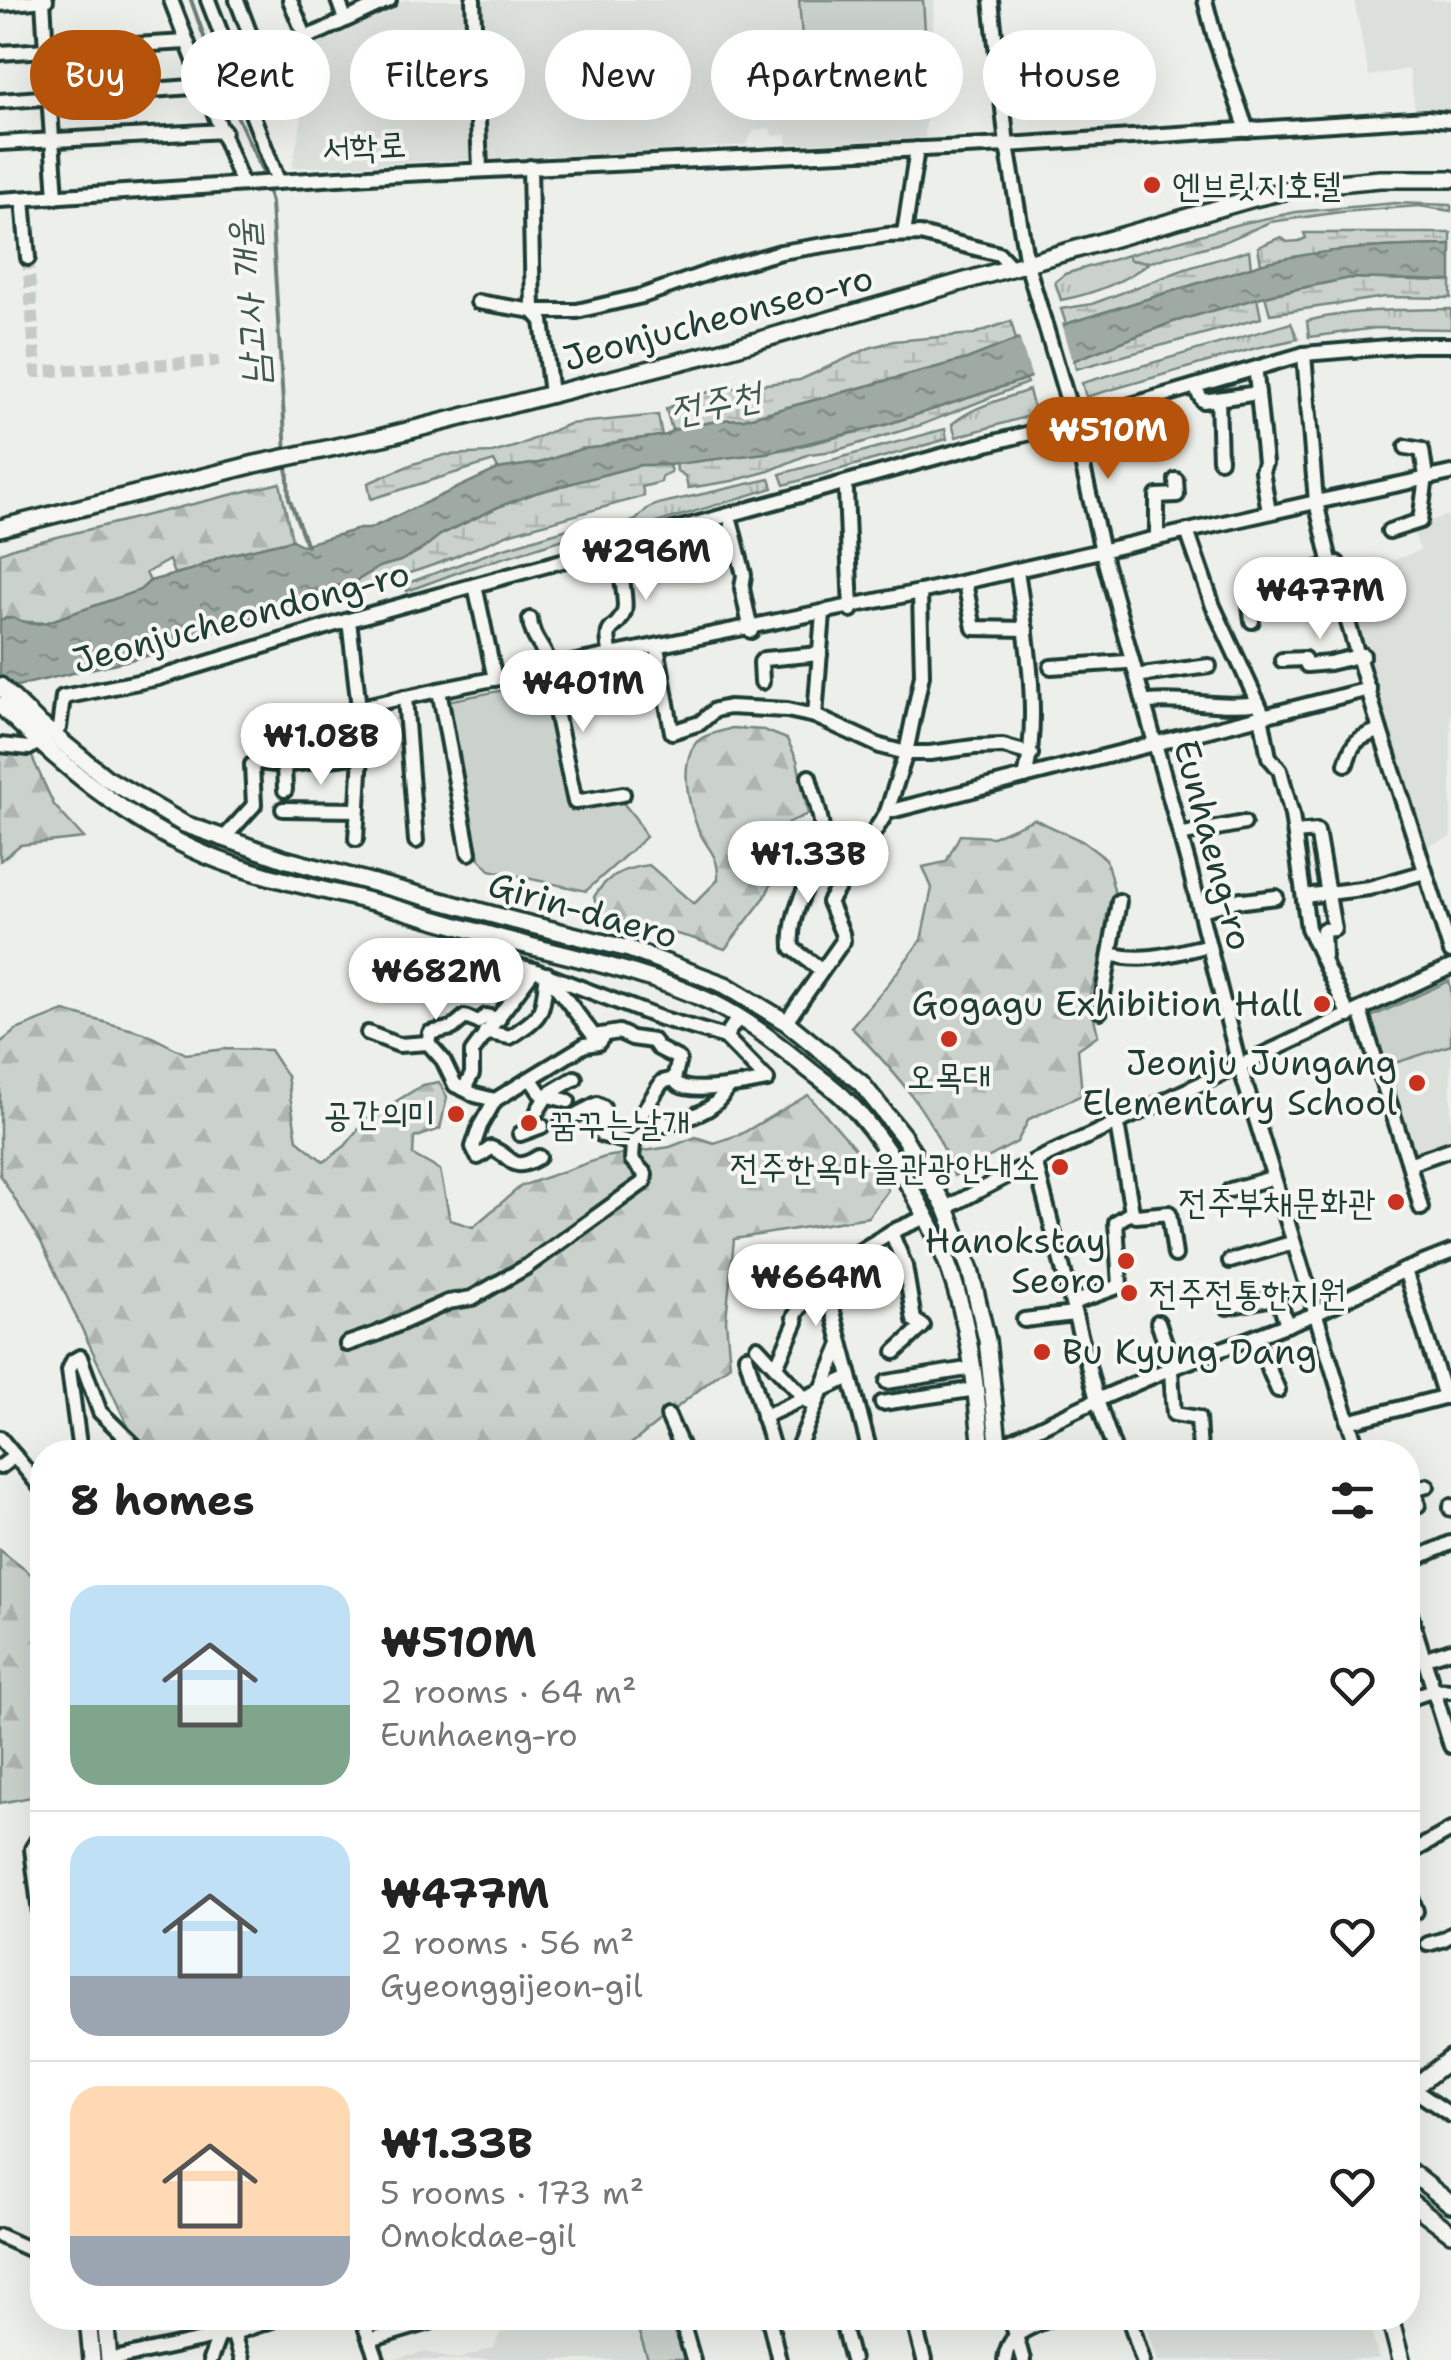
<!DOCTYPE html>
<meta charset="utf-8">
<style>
:root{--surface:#fff;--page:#f2f2f2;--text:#222;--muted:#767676;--line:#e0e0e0;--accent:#b45309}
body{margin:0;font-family:"Shantell Sans","Poor Story",sans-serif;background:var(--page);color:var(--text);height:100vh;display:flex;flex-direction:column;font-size:38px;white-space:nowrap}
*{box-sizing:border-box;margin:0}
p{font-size:32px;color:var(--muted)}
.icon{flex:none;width:55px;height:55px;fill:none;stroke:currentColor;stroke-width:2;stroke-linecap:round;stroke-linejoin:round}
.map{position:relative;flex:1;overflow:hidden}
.drawer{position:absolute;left:30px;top:1440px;width:1390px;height:890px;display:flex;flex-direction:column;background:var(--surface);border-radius:40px;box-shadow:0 10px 40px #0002}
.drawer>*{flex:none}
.hud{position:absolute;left:30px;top:30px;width:1392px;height:90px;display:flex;gap:20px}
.price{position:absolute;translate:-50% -85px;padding:0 22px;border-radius:35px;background:#fff;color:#222;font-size:32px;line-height:65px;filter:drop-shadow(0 2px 5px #0008)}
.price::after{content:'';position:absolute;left:50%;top:60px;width:30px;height:22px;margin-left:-15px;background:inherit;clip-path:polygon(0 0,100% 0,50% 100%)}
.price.active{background:var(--accent);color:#fff}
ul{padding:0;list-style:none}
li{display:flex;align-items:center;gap:30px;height:250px;padding:0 40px}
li+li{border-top:2px solid var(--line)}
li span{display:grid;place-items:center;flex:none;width:280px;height:200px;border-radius:30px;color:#555}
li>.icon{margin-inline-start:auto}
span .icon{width:120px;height:120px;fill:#fffc;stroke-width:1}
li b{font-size:42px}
h2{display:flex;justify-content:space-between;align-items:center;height:120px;padding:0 40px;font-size:42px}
.pill{padding:0 35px;border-radius:45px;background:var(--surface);box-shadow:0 10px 40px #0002;font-size:35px;line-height:90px}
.pill.active{background:var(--accent);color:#fff}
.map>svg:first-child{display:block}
</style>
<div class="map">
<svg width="1451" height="2360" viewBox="0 0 1451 2360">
<defs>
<pattern id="grass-tufts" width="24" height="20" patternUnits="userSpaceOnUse" patternTransform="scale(2.5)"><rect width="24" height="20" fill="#cbd2cc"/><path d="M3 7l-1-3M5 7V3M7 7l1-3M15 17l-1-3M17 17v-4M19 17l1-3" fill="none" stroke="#aeb5b0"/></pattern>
<pattern id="forest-firs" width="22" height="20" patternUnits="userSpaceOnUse" patternTransform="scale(2.5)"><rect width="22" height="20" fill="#cbd2cc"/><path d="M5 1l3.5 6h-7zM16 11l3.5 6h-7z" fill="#aeb5b0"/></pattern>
<pattern id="wetland-marsh" width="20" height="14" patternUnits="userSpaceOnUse" patternTransform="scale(2.5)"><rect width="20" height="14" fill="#cbd2cc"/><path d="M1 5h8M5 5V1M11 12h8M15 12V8" fill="none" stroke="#aeb5b0"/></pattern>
<pattern id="water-ripples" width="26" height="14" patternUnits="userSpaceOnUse" patternTransform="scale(2.5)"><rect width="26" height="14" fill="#9faaa4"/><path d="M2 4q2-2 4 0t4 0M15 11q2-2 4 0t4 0" fill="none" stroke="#818c86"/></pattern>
</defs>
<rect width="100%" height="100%" fill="#edefea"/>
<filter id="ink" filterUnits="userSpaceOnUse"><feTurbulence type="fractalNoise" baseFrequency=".01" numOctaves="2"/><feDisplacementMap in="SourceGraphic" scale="20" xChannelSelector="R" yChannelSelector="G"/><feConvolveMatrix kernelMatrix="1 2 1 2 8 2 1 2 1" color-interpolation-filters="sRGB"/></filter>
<g filter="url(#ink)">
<g fill="#dce0db">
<polygon points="404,0 935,0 925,138 788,144 786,135 772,136 770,128 755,130 745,145 701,149 292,168 306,96 313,39"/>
<polygon points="1354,0 1451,0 1451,115 1416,113 1409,69 1369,76"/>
<polygon points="1451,514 1451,837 1426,847 1354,610 1391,600 1395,589 1390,562 1420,550 1412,527"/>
<polygon points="1451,967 1451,1149 1409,1164 1360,1011"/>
<polygon points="518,2318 674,2318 688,2360 394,2360 426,2352 459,2359 494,2348 502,2328"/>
<polygon points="1144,2318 1368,2318 1379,2360 1158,2360"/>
</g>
<g fill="url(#grass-tufts)" stroke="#758880" stroke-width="2.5">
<path d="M1128,255L1130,260L1150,262C1124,282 1093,294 1061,300L1055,282L1065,274Z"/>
<path d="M1451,309V329L1376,328L1309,337L1307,321C1353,309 1404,310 1451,309Z"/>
<polygon points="1291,323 1298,339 1256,348 1086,397 1082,383"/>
<path d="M1029,390L1034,410L1029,416L956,437L952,424C973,406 1004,399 1029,390Z"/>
<polygon points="945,429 947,439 784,485 780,474"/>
<polygon points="770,479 773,488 616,535 614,529 636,520 648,508 658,504"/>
<polygon points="591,522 591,525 577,535 467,569 407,591 405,584 501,549"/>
</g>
<g fill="url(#forest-firs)" stroke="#758880" stroke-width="2.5">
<polygon points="1395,203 1451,205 1451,211 1419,206 1341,212 1270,222 1224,242 1150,262 1130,260 1128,255 1239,224 1296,212"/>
<path d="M280,483L292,540L220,557L194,569L174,574L169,560L146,573L150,581L141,590L48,622C32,624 17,620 0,620V553L16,547Z"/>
<path d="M732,728L764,730L787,739L797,760L808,814L788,823L779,867L765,897L725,949L692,938L599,914L594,897C607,875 625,868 649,865L694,904L718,880C719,854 708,851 698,829C689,806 679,766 695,744C703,734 721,732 732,728Z"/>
<polygon points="0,750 32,757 54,805 84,838 20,845 0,861"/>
<path d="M1034,819L1082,841L1106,859L1114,890L1107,946L1089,997L1098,1035L1078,1049L1082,1095L1029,1119L1017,1142L954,1176C936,1118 894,1070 851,1027L889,983L921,940L932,888L923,867L946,862L960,835L993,837Z"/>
<polygon points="64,1011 144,1033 186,1054 225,1049 270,1050 287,1076 297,1140 324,1162 345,1146 367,1119 423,1085 439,1082 447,1097 440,1129 414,1138 413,1155 440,1170 450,1220 473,1227 521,1186 605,1157 670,1147 696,1137 714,1143 741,1134 808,1095 865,1159 888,1190 868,1217 734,1239 726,1320 730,1365 621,1452 154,1452 133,1437 41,1242 0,1175 0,1043 16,1030"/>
<polygon points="0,1550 42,1583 42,1795 0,1803"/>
</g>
<g fill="url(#wetland-marsh)" stroke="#758880" stroke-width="2.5">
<path d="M1304,233H1451V245C1383,246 1327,248 1261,264L1258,247L1281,237L1287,242L1299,241L1306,238Z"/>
<polygon points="1249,250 1251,267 1066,324 1061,309 1092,304 1188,268"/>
<polygon points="1350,278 1451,281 1451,298 1385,297 1270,314 1265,296"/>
<polygon points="1257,298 1261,318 1076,369 1074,360 1173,322"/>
<polygon points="1011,321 1016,340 967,359 744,419 722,420 672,430 666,409 689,398 716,390 800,380 869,348 894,341 974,334"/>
<polygon points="1026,379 1027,383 921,425 834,451 809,454 769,471 732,481 688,488 685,476 677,471 676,463 765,453 810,444 885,425"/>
<polygon points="658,415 662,436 621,441 601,447 581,449 539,463 498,469 494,461 371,499 368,483 413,464 445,455 492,453 517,446 569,424"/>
<polygon points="640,465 669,465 671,472 662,476 661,482 642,487 644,496 511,533 442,562 378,584 288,606 311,593 356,581 379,567 400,561 421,550 440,535 498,507 535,493"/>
</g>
<g fill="#cbd2cc" stroke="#758880" stroke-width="2.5">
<polygon points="799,0 923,0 925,31 802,38"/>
<polygon points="546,682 572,809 620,799 636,819 646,837 586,891 490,870 479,858 447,701"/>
<polygon points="1449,981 1451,989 1451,1045 1386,1066 1369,1018"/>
<polygon points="634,2318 670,2318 685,2360 648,2360"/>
</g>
<path fill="url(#water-ripples)" stroke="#6c7e77" stroke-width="2.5" d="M1451,245V281L1350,278L1276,293L1173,322L1026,379L885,425L765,453L669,465H640L535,493L498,507L440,535L421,550L400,561L379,567L356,581L311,593L288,606L173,645V650L0,690V620C14,614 21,623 34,624C39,624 44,623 48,622L140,590L150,581L194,569L220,557L292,540L302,545L359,529H369L498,469L539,463L581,449L601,447L621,441L667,435L672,430L722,420L744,419L967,359L1020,338L1267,262C1329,248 1388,246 1451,245Z"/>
<polygon fill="#edefea" points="1061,320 1074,365 1033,381 1018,334"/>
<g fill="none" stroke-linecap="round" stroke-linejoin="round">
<g stroke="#6c7e77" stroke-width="4">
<polyline points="191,0 214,65 264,175 271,203 286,454"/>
<polyline points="287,463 289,498 307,546"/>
</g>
<polyline stroke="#c4cbc6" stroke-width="12" stroke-dasharray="12 6" stroke-linecap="butt" points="28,258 36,372 219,361"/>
<defs>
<g id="minor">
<polyline points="43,0 46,50 187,42"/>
<polyline points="171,0 242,184"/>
<polyline points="208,0 278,181"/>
<polyline points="237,0 262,66 252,113"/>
<polyline points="290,0 305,36"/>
<polyline points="338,0 345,19"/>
<polyline points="473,0 480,169"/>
<polyline points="991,0 1007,145 1027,264 1069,405 1102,551 1188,863 1237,1057 1358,1452"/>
<polyline points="1205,0 1215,38 1247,130"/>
<polyline points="0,4 46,0"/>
<polyline points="0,53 46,50 56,197"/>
<path d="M197,64C226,50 250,54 280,46C313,38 356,14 389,0"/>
<polyline points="0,101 206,86"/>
<polyline points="0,143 224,131"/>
<polyline points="530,167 533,311 542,321 551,394"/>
<polyline points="23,199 28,258"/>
<polyline points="0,200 385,175 1007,145 1427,118 1451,120"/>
<polyline points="904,234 917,149"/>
<polyline points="478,302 533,311 577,311 642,296 713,271 781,252 887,235 920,234 999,254 1012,268"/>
<polyline points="1304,354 1316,502 1331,565 1380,730 1451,952"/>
<polyline points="1256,374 1265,463 1262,471 1269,512"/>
<polyline points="1198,393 1203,401 1258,393"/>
<polyline points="1218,399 1220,460"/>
<polyline points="846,491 851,610"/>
<polyline points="731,523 744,575 742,588 751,631"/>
<polyline points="1187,531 1213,606 1264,716"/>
<polyline points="1389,531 1420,521 1426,477 1422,450 1406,447"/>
<polyline points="1157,538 1157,496 1177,495 1176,480"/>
<path d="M1017,571C1026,631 1041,718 1025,777"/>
<polyline points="965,583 974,628 1026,629"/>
<polyline points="475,585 495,679"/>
<path d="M530,619C531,639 546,649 551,668"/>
<polyline points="349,620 360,717 361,755 356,839"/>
<polyline points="1252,621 1250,605 1294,595 1292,576 1337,563"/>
<polyline points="657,647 672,732 700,723 715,710 729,707 787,710 815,716 880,746 906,753 930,753 974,747 1003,746 1031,754"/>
<path d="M611,656C603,618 615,636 624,612C627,604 620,565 617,555"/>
<polyline points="1282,660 1304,659 1307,665 1329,663 1363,655"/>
<polyline points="1051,667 1127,662"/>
<polyline points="547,669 575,802 623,794"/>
<polyline points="1142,675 1209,666"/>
<polyline points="762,682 761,662 764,659 820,654"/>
<polyline points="405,697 416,841"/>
<path d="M1149,702C1185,698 1223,709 1258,703"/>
<polyline points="360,707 439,690"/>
<polyline points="815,716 823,613"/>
<polyline points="1261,716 1269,757 1280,770 1292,815 1308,928 1349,1016"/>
<polyline points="0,745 29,748 59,728 63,697 158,678 349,620 959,451 1073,422 1304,354 1412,345 1451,345"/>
<path d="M1346,764C1353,740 1357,739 1380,730"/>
<polyline points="284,765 285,790"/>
<path d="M809,777C813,794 822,815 822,832C823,873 788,900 792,948L821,970"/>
<polyline points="283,809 358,810"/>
<polyline points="887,812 1369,689"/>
<polyline points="1295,833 1317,831 1334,929 1323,930 1324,956"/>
<polyline points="1184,834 1244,823"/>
<polyline points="223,839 254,805 252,765 259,762 284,765 361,755"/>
<polyline points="469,853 439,690 920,592 1316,502 1451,473"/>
<polyline points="1304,896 1369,888 1425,872"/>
<polyline points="1205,909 1241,899 1244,901 1276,897"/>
<polyline points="511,941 506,963 534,970 660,1018 725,1037 738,1018"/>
<path d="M1111,954C1141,963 1172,954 1201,947"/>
<polyline points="549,977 594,1036 619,1032 632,1038 653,1041 658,1048 679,1059 674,1079"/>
<polyline points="1100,1011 1119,901"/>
<polyline points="1360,1011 1409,1164 1421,1208"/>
<polyline points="786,1022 843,941 842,933 829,902 887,812 906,753 922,675 920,592"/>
<path d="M485,1032L510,1037C545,1014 541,1016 547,974"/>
<polyline points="368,1033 399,1045 428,1043 443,1060 455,1085 464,1089"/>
<polyline points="725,1037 767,1080"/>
<polyline points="428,1043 430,1033 452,1028 465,1017 478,1022 486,1016 499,1019"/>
<polyline points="531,1079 541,1094 568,1101"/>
<path d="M674,1079C676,1081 677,1084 679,1085C694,1094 749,1084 767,1080"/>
<polyline points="495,1100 475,1095 464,1089 472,1074 472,1052 534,970"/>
<polyline points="538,1110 548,1094 575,1078"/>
<polyline points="641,1115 662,1082 674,1079"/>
<polyline points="562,1122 597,1104 603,1107 602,1135 633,1143"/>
<polyline points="520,1134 542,1126"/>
<path d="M633,1143C653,1120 688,1124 712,1106C718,1102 723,1094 728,1088"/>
<path d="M539,1157C510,1174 515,1157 491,1148L478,1157L473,1147L480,1126L495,1100L585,1045L598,1043L604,1035"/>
<polyline points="1035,1161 1097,1400 1115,1452"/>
<polyline points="1409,1164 1451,1149"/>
<polyline points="1230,1190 1268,1179"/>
<polyline points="946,1208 1035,1161 1451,967"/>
<polyline points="1132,1212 1136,1216 1169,1213 1175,1255"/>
<polyline points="891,1232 905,1266 914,1320 923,1326 895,1352"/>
<polyline points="1230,1261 1288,1244"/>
<polyline points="1405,1270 1445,1397"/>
<polyline points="823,1274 870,1452"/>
<polyline points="1078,1301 1120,1286 1116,1222 1132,1212 1118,1130"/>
<polyline points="1227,1307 1278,1297 1287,1325"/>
<polyline points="1024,1320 1074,1314"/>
<polyline points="1158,1322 1170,1357 1174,1414 1198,1418 1200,1452"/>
<polyline points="1255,1337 1278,1390"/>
<polyline points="347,1344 376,1334 448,1302 472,1298 526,1267 644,1182 645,1174 632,1160 633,1143"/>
<polyline points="757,1347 809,1403"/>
<polyline points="746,1356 774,1452"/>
<polyline points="776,1367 796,1322 794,1317 823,1274 891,1232 926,1217"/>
<polyline points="887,1382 973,1368"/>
<polyline points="882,1403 977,1389"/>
<polyline points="668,1416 684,1452"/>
<polyline points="763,1417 850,1377"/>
<polyline points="1348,1422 1451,1395"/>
<polyline points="0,1438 42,1489"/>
<polyline points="998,1447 1097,1400 1169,1369 1315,1314 1405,1270 1451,1252"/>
<polyline points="80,1452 69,1370 73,1361 80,1357 100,1412 141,1452"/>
<polyline points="796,1452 841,1344"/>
<polyline points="1321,1452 1350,1446"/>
<polyline points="0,1467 15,1456"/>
<polyline points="1451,1506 1451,1509"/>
<polyline points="1408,1507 1418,1505 1414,1490 1427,1486"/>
<polyline points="1408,1562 1451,1543"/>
<polyline points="1408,1607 1451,1746"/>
<polyline points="1432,1656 1451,1650"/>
<polyline points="1408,1699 1434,1690 1451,1691"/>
<polyline points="42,1842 37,1841 32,1849 42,1930"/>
<polyline points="1408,1854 1451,1830"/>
<polyline points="1408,1890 1416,1911"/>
<polyline points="1428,1944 1442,1940 1451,1935"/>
<polyline points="1408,2086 1451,2115"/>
<polyline points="0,2236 42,2255"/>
<polyline points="229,2318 241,2360"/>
<polyline points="362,2318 377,2360"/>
<polyline points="681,2318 693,2360"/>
<polyline points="769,2318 779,2360"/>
<polyline points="841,2318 852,2360"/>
<polyline points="913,2318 924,2360"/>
<polyline points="1011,2318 1023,2360"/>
<polyline points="1129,2318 1143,2360"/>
<polyline points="370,2340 443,2318"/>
<polyline points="109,2360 234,2333 278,2318"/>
<polyline points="210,2360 219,2336"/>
<path d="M1005,2360C1008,2332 1028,2329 1051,2318"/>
</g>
<g id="tertiary">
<polyline points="0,528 255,464 383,437 718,352 1254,198 1306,186 1380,179 1451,179"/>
<polyline points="0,686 35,720 106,778 184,824 284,859 516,921 629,949 725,985 786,1022 861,1083 903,1136 946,1208 970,1270 987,1340 999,1452"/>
<path d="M0,705C61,764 128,822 206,855C264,879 328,890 388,906C434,919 480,933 526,945C589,961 654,975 713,1003C750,1021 781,1047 812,1072C824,1081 837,1090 847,1101C891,1146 938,1229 956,1289C972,1343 977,1397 982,1452"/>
<polyline points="1408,2092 1451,2058"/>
<polyline points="1408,2170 1451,2204"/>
<polyline points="1408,2200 1451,2233"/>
<polyline points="88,2318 92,2360"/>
<polyline points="105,2318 109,2360"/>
<polyline points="1390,2318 1401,2360"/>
</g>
</defs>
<use href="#minor" stroke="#1f3d34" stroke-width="20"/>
<use href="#tertiary" stroke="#1f3d34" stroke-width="22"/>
<use href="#minor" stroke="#f6f6f2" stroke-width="12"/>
<use href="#tertiary" stroke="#f6f6f2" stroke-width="15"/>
</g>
</g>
<g fill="#c8321e" stroke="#f6f6f2" stroke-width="4">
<circle cx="1152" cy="185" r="10"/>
<circle cx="1322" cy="1004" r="10"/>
<circle cx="949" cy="1039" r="10"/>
<circle cx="1417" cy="1083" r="10"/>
<circle cx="456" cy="1114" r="10"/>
<circle cx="529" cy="1123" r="10"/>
<circle cx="1060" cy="1167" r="10"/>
<circle cx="1396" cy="1202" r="10"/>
<circle cx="1126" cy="1261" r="10"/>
<circle cx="1129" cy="1293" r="10"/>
<circle cx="1042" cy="1352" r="10"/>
</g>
<g text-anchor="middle" stroke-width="8" stroke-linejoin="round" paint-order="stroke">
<g font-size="35" fill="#1f3d34" stroke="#f6f6f2">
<text transform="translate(364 146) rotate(-3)" y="12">서학로</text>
<text transform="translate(718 318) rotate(-15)" y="12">Jeonjucheonseo-ro</text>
<text transform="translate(241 617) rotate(-15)" y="12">Jeonjucheondong-ro</text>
<text transform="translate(1213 845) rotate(75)" y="12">Eunhaeng-ro</text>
<text transform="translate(583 910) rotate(16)" y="12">Girin-daero</text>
</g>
<g font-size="35" fill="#1f3d34" stroke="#f6f6f2" text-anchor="end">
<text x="1172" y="197" text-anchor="start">엔브릿지호텔</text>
<text x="1302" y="1016">Gogagu Exhibition Hall</text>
<text x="1397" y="1075">Jeonju Jungang<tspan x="1397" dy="40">Elementary School</tspan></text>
<text x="949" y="1088" text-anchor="middle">오목대</text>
<text x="436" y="1126">공간의미</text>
<text x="549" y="1135" text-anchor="start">꿈꾸는날개</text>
<text x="1040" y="1179">전주한옥마을관광안내소</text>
<text x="1376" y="1214">전주부채문화관</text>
<text x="1106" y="1253">Hanokstay<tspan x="1106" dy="40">Seoro</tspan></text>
<text x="1149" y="1305" text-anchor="start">전주전통한지원</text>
<text x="1062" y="1364" text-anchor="start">Bu Kyung Dang</text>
</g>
<g font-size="38" font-style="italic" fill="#3f5850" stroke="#f6f6f2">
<text transform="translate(249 303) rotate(-94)" y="13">남고사 개울</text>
<text transform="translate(715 403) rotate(-11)" y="13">전주천</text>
</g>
</g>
</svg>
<b class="price active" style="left:1108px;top:482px">₩510M</b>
<b class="price" style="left:646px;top:603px">₩296M</b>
<b class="price" style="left:1320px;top:642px">₩477M</b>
<b class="price" style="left:583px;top:735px">₩401M</b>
<b class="price" style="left:321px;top:788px">₩1.08B</b>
<b class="price" style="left:808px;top:906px">₩1.33B</b>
<b class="price" style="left:436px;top:1023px">₩682M</b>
<b class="price" style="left:816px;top:1329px">₩664M</b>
<div class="hud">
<a class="pill active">Buy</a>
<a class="pill">Rent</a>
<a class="pill">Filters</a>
<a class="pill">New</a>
<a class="pill">Apartment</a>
<a class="pill">House</a>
</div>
<section class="drawer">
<h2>8 homes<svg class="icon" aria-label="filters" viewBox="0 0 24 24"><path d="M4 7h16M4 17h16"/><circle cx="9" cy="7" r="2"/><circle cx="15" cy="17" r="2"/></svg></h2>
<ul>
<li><span style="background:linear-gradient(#bfe0f5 60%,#7fa58c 0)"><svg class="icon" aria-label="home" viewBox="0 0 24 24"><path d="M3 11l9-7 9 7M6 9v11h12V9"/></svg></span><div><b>₩510M</b><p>2 rooms · 64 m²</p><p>Eunhaeng-ro</p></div><svg class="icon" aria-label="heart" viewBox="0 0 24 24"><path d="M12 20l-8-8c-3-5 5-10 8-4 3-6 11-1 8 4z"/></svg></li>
<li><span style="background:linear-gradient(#bfe0f5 70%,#9aa5b1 0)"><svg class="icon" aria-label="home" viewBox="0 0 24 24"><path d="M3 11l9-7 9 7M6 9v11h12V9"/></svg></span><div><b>₩477M</b><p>2 rooms · 56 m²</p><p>Gyeonggijeon-gil</p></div><svg class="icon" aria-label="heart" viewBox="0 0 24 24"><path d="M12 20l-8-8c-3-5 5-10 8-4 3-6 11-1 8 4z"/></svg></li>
<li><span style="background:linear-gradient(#ffd9b3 75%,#9aa5b1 0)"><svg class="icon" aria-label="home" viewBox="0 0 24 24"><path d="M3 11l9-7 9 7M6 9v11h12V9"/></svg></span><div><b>₩1.33B</b><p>5 rooms · 173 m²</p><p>Omokdae-gil</p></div><svg class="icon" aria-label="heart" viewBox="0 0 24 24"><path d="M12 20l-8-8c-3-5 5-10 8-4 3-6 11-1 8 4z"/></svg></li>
</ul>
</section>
</div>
